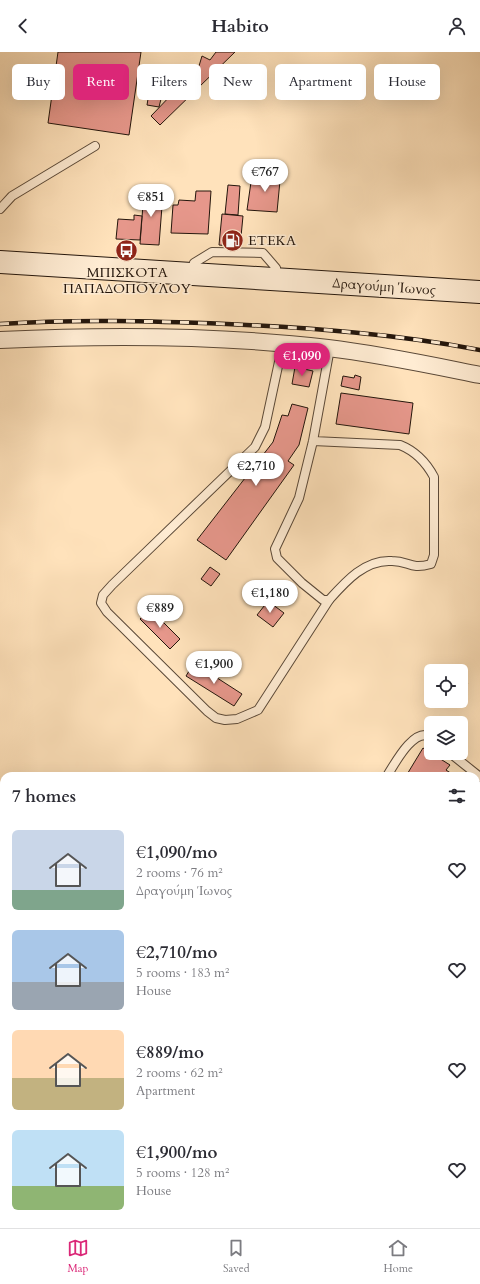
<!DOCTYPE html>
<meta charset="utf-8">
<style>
:root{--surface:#fff;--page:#f2f2f3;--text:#2b2b33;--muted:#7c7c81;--line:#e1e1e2;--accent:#db2777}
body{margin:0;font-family:Cardo,serif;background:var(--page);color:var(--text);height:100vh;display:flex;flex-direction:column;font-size:15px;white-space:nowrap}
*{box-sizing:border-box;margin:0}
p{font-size:13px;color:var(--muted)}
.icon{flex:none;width:22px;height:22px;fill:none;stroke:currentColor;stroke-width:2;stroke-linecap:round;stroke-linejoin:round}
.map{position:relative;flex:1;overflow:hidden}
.drawer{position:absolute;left:0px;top:720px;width:480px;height:456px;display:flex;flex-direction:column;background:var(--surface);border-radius:12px 12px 0 0;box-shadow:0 4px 16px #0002}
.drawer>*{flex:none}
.guide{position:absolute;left:12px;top:12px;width:456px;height:36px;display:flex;gap:8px}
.tools{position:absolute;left:424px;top:612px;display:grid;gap:8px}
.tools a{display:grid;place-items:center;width:44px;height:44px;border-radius:6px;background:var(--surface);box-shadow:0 4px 16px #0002;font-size:20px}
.price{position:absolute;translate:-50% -34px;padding:0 9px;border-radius:14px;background:#fff;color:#222;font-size:13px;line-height:26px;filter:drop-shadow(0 1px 2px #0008)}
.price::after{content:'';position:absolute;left:50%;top:24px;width:12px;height:9px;margin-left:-6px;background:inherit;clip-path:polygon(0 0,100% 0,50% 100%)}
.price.selected{background:var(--accent);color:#fff}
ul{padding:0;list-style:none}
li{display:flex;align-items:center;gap:12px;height:100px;padding:0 12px}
li span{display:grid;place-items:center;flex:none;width:112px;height:80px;border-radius:6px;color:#555}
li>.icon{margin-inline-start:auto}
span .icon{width:48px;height:48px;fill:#fffc;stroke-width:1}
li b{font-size:17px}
h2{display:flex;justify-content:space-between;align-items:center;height:48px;padding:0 12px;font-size:17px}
.tag{padding:0 14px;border-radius:6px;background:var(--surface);box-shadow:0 4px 16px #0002;font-size:14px;line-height:36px}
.tag.selected{background:var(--accent);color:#fff}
header{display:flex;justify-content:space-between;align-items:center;height:52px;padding:0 12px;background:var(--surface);font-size:18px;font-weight:700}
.menu{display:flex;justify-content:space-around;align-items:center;height:56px;border-top:1px solid var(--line);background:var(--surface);font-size:11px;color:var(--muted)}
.menu a{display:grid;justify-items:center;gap:2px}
.menu .selected{color:var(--accent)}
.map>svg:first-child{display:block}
</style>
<header><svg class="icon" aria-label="back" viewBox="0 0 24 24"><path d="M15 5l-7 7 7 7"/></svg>Habito<svg class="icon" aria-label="person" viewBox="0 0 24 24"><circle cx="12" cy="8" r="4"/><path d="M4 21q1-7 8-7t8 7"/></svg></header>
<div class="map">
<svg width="480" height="1176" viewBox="0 0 480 1176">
<rect width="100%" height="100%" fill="#ffe2bb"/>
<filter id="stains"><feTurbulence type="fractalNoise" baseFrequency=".005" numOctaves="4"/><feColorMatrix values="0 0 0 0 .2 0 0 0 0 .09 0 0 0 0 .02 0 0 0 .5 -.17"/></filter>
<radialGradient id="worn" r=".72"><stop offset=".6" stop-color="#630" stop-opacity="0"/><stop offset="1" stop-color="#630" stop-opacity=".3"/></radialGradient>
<g fill="#e6978b" stroke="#24160c">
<polygon points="58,0 141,0 129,83 48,71"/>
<polygon points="216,0 235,0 160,73 151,64 199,14 202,4 210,8"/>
<polygon points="165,13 177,16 174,27 163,24"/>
<polygon points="149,41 162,43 159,55 147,53"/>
<polygon points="281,118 277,160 247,158 251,130"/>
<polygon points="228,133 240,134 238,163 225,162"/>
<polygon points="144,139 163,141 159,193 140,192"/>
<polygon points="196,139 211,139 208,182 171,181 173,153 178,153 179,148 195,149"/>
<polygon points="222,162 243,164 240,195 219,193"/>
<polygon points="134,163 142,164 140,188 116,187 118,167 134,168"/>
<polygon points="295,315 313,319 309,335 292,332"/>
<polygon points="355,323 361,325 359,338 341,334 343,324 354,326"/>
<polygon points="341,341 413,351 409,382 336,372"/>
<polygon points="292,352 308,356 299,393 288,409 294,413 226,508 197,488 273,390 282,363 288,364"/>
<polygon points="210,515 220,522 211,534 201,527"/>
<polygon points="268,549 284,561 273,575 257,563"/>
<polygon points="150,557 180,587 170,597 140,567"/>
<polygon points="194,611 242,642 234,654 186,624"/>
<polygon points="461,625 468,631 461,639"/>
<polygon points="423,696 450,713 446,718 455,724 406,724"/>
<polygon points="476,783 480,786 480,814 476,819"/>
<polygon points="480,814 480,902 476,908 476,819"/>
</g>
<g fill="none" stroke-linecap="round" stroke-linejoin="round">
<defs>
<g id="service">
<polyline points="0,157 12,144 95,94"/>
<polyline points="194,211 212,200 263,201 276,216"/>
<polyline points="283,291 265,375 255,395 112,533 103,543 101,551 107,560 207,659 216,666 225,668 237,667 258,658 329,548"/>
<path d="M313,389L400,393C415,399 426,410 434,425V503L431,512C409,518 410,509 392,509C365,507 345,530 329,548H323L302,531L277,506L275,497L299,446L313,389L330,296"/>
<polyline points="450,701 480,725"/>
<path d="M387,724C394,713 414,674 431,685"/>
<polyline points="476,918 480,912"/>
</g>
<g id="minor">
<path d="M0,288C109,283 219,283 328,296C379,302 430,313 480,323"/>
<polyline points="0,829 4,831"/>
<polyline points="476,1103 480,1105"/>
</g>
<polyline id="secondary" points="0,210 480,240"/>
</defs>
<use href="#service" stroke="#5b4938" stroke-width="10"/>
<use href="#minor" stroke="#5b4938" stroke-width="18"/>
<use href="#secondary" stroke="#24160c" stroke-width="24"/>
<use href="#service" stroke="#ffecd3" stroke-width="8"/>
<use href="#minor" stroke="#ffecd3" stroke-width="16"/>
<use href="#secondary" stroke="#ffecd3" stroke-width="22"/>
<defs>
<path id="rail" d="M0,272C76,267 152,269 227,272C312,276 397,282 480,298"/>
</defs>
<use href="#rail" stroke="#24160c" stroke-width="4.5"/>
<use href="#rail" stroke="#ffecd3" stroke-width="3" stroke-dasharray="9" stroke-linecap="butt"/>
</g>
<defs>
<symbol id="fuel-disc" viewBox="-11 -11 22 22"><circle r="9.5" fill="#8f2418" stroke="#ffecd3"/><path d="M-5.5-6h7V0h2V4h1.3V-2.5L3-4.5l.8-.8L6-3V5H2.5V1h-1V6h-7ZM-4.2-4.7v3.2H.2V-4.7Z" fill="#fff"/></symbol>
<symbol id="bus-disc" viewBox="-11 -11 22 22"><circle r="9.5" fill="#8f2418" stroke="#ffecd3"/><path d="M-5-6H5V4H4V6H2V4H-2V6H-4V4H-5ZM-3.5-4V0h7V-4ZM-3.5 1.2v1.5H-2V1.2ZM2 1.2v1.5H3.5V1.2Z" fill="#fff"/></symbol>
</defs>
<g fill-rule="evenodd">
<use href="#fuel-disc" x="220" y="176" width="25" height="25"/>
<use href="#bus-disc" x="114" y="186" width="25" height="25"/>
</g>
<g text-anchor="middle" stroke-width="3" stroke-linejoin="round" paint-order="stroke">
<g font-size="14" fill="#24160c" stroke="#ffecd3" text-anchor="start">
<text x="248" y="193">ΕΤΕΚΑ</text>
<text x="127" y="225" text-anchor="middle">ΜΠΙΣΚΟΤΑ<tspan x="127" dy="16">ΠΑΠΑΔΟΠΟΥΛΟΥ</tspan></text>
</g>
<g font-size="14" fill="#24160c" stroke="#ffecd3">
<text transform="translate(384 234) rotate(4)" y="5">Δραγούμη Ίωνος</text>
</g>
</g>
<rect width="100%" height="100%" filter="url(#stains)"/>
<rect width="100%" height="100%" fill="url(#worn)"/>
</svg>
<div class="tools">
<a><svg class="icon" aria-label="locate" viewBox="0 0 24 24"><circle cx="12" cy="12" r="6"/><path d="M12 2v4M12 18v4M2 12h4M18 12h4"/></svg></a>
<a><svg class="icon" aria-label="layers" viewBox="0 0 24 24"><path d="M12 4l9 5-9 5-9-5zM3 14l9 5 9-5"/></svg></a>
</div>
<b class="price" style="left:265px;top:141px">€767</b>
<b class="price" style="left:151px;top:166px">€851</b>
<b class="price selected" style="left:302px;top:325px">€1,090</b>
<b class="price" style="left:256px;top:435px">€2,710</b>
<b class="price" style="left:270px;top:562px">€1,180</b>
<b class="price" style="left:160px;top:577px">€889</b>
<b class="price" style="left:214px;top:633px">€1,900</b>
<div class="guide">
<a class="tag">Buy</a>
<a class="tag selected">Rent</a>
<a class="tag">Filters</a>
<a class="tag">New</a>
<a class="tag">Apartment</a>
<a class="tag">House</a>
</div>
<section class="drawer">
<h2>7 homes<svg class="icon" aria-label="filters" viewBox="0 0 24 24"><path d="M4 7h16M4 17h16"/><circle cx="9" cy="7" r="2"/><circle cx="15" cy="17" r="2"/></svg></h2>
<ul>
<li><span style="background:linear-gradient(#c9d6e8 75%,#7fa58c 0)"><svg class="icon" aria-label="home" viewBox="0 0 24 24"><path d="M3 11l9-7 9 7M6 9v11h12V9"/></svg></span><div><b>€1,090/mo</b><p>2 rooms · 76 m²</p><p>Δραγούμη Ίωνος</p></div><svg class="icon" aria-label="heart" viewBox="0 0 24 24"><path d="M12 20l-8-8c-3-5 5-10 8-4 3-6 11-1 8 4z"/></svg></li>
<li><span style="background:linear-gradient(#a9c7e8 65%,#9aa5b1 0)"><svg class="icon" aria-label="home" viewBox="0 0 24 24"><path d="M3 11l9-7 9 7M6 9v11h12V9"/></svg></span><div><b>€2,710/mo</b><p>5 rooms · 183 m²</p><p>House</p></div><svg class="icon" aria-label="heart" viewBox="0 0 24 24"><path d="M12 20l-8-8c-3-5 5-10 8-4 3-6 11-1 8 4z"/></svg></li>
<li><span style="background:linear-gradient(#ffd9b3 60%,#c2b280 0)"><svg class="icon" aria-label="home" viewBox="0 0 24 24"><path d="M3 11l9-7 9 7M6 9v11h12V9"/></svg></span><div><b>€889/mo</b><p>2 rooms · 62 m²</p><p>Apartment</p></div><svg class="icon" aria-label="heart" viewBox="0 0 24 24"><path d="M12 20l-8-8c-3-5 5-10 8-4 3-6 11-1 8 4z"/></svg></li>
<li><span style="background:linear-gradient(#bfe0f5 70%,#8fb573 0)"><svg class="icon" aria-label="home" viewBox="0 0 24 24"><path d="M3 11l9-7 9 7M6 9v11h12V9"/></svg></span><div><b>€1,900/mo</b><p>5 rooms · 128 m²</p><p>House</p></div><svg class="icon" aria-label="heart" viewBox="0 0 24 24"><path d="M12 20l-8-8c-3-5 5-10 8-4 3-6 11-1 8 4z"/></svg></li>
</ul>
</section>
</div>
<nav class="menu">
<a class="selected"><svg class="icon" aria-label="map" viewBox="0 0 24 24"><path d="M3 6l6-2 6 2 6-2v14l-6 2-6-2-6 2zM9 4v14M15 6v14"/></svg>Map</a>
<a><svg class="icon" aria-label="saved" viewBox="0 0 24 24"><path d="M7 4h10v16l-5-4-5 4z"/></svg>Saved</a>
<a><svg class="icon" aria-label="home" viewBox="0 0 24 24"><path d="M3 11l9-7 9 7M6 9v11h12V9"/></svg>Home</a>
</nav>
